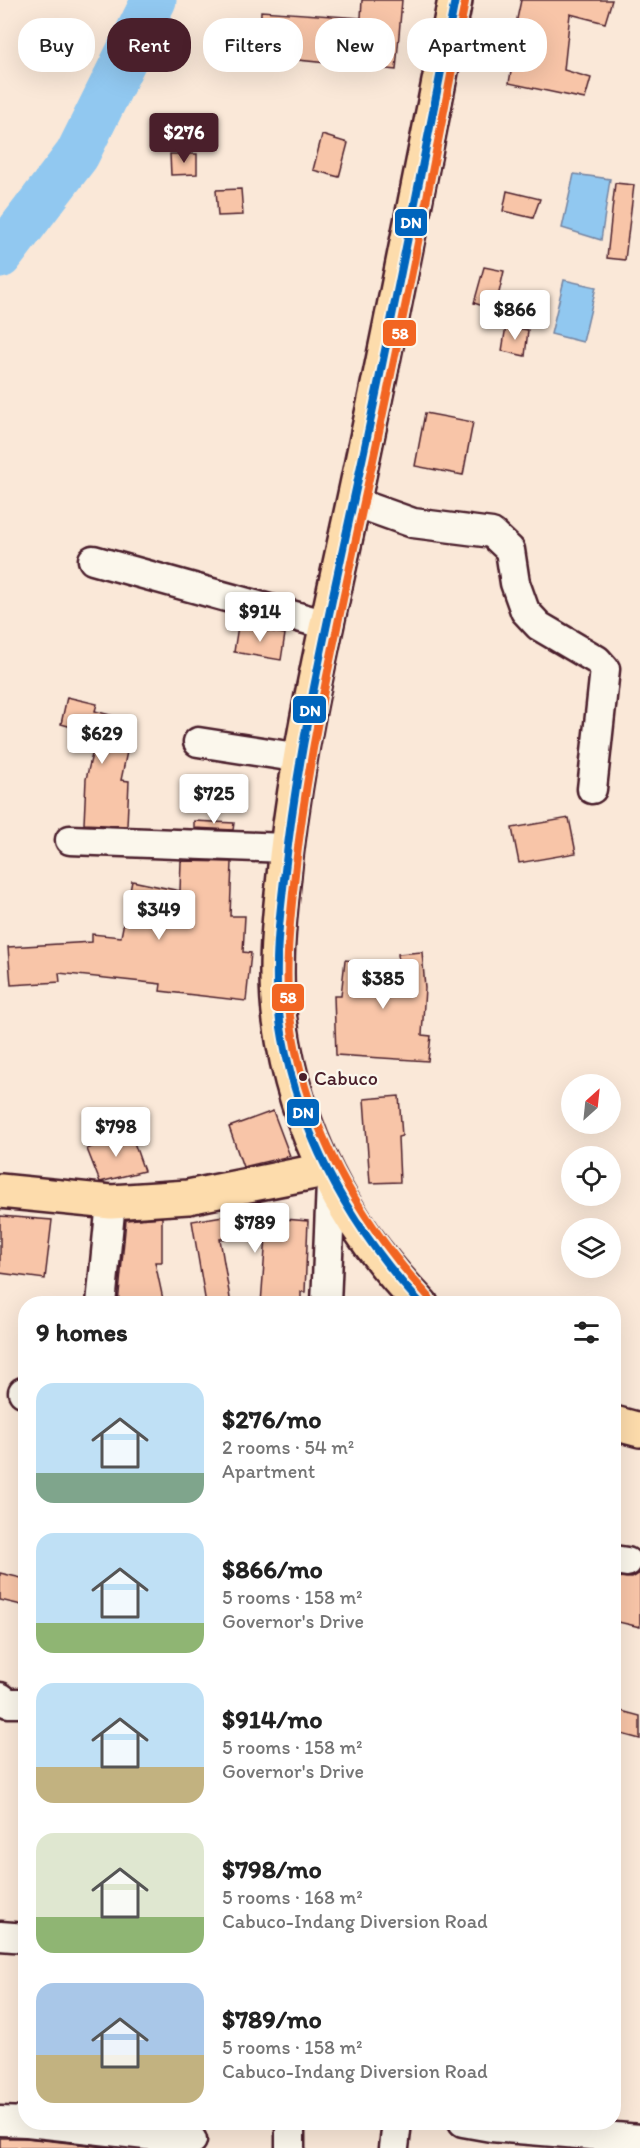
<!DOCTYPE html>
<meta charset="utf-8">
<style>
:root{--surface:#fff;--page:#f6f6f6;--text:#222;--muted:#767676;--accent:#4a1f2b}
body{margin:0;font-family:Itim,sans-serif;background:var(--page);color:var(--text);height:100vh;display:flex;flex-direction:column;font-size:22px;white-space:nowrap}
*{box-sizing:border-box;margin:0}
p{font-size:20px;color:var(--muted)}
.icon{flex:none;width:33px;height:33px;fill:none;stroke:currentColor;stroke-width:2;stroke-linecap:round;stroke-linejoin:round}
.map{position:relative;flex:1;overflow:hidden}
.drawer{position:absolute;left:18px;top:1296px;width:603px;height:834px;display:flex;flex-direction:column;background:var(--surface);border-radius:24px;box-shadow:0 6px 24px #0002}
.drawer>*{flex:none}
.top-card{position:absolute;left:18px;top:18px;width:604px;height:54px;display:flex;gap:12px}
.needle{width:39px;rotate:27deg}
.controls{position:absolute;left:561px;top:1074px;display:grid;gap:12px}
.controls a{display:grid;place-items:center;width:60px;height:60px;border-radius:50%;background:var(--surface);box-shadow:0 6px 24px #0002;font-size:30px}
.price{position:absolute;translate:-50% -51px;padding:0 14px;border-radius:6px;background:#fff;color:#222;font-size:20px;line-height:39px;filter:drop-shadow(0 2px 3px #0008)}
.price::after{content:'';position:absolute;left:50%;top:36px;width:18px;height:14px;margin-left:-9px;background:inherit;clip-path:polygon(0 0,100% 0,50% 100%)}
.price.current{background:var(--accent);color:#fff}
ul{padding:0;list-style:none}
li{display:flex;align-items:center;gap:18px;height:150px;padding:0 18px}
li span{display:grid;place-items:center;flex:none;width:168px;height:120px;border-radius:18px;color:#555}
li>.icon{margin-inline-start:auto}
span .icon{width:72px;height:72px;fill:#fffc;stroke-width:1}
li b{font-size:26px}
h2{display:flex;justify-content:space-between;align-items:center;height:72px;padding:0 18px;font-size:26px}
.tag{padding:0 21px;border-radius:24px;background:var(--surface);box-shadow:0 6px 24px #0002;font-size:21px;line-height:54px}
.tag.current{background:var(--accent);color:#fff}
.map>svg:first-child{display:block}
</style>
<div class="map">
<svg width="640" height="2148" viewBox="0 0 640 2148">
<rect width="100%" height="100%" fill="#fae8d8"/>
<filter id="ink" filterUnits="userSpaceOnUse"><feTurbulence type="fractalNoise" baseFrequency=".0167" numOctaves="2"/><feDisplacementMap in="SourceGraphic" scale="12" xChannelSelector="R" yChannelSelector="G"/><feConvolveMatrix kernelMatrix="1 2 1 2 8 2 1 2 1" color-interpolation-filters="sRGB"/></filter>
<g filter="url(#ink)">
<g fill="#91c8f0" stroke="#7584a1" stroke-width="1.5">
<polygon points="574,174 610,179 601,240 562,228"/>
<polygon points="564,280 596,287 583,342 551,334"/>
</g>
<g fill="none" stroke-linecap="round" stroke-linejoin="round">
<polyline stroke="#91c8f0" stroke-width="45" points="0,256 77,155 154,0"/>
</g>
<g fill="#f8c5a8" stroke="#4a1f2b" stroke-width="1.5">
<polygon points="362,0 402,0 396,70 298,60 299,55 260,54 261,11 361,18"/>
<polygon points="521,0 612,0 605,23 570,14 564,70 591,78 585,99 509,83 517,38 513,38"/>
<polygon points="322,135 348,143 339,177 313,170"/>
<polygon points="170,154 197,154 197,174 171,175"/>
<polygon points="615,183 634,185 625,260 607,258"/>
<polygon points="241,189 243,215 218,216 216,190"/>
<polygon points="507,191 540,199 533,218 503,211"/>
<polygon points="484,267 504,271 495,310 474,303"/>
<polygon points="506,326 528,330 525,356 502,351"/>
<polygon points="425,413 473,422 463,475 415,466"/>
<polygon points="238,626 285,634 281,660 234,652"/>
<polygon points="67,697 97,704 95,711 121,718 114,744 128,747 121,780 129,781 127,826 84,824 86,779 97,734 61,724"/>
<polygon points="569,818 576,853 519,863 512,828"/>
<polygon points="194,821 234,823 233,830 194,828"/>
<polygon points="181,861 232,862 230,916 245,916 243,952 251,953 246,1001 160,991 161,984 59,973 60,982 11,985 8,947 92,942 92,934 121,937 132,881 180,891"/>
<polygon points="422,952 425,988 422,1035 431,1036 428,1061 336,1055 334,996 341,996 345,960 399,965 398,954"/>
<polygon points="399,1096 402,1136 398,1137 400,1182 370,1183 364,1099"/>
<polygon points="273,1111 290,1156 243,1167 229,1127"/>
<polygon points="130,1131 144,1171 100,1182 87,1149"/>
<polygon points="260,1202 261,1217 308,1221 305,1292 301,1292 301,1304 261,1304 266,1236 220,1239 231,1304 206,1304 192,1221 235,1214 235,1207"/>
<polygon points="0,1216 52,1220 45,1279 0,1273"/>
<polygon points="162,1217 162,1262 155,1262 164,1304 118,1304 126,1220"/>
<polygon points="0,1573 26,1579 26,1606 0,1600"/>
<polygon points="640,1573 640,1627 614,1621 615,1577 632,1578"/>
<polygon points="614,1709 640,1716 640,1739 614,1732"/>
<polygon points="0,2138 26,2138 113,2148 0,2148"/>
</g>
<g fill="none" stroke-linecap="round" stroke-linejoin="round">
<defs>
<g id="minor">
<polyline points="354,502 413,523 492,533 510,550 515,583 525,611 539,626 597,660 605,669 592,789"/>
<polyline points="93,560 327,625"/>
<polyline points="198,742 301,758"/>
<polyline points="70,840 286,848"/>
<polyline points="101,1304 111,1202"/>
<polyline points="326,1304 331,1183"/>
<polyline points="23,1392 26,1392"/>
<polyline points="614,1560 627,1562"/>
<polyline points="0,1697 8,1703 26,1703"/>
<polyline points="0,1936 26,1938"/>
<polyline points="0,2121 26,2122"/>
<polyline points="27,2122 192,2140"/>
<polyline points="463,2122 491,2127 640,2139"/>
<polyline points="290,2148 290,2122"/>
<polyline points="394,2148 397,2122"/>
</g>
<g id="major">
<polyline points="0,1191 111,1202 188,1197 324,1170"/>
<path d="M421,1304C344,1226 295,1130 280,1021C274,976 278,930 283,885C294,767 321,651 346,536C385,358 420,179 455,0"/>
<polyline points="614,1423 640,1430"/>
</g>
</defs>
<use href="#minor" stroke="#4a1f2b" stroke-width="33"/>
<use href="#major" stroke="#4a1f2b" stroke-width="38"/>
<use href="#minor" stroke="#fbf7ec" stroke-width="28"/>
<use href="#major" stroke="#fddcac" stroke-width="33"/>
<defs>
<path id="bus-1" d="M421,1304C347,1223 296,1130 280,1021C273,971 279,921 285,871C297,758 322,647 346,535C385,357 420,179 455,0"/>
<path id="bus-2" d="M429,1297C356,1217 304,1125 290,1016C284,969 290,921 295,874C307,759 333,647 357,534C396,357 431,180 465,2"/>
</defs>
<use href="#bus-1" stroke="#fbf7ec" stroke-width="12"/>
<use href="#bus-2" stroke="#fbf7ec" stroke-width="12"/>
<use href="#bus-1" stroke="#0065bd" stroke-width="8"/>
<use href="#bus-2" stroke="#f26522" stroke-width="8"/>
</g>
</g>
<circle fill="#4a1f2b" stroke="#fbf7ec" stroke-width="2" cx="303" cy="1077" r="5"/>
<g text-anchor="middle" stroke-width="4.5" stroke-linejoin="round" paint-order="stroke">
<g font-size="20" fill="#4a1f2b" stroke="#fbf7ec" text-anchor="start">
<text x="314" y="1085">Cabuco</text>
</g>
</g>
<g stroke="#fbf7ec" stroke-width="2">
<rect x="394" y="208" width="34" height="29" rx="6" fill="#0065bd"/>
<rect x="382" y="319" width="35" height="28" rx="6" fill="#f26522"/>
<rect x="292" y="695" width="35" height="29" rx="6" fill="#0065bd"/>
<rect x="271" y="983" width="34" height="29" rx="6" fill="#f26522"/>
<rect x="286" y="1098" width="34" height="29" rx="6" fill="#0065bd"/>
</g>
<g font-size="16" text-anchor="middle" font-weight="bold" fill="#fff">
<text x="411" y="228">DN</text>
<text x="400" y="339">58</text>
<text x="310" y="716">DN</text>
<text x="288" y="1003">58</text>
<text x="303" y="1118">DN</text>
</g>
</svg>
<div class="controls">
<a><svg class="needle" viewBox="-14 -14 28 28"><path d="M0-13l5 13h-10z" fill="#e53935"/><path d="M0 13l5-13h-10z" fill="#767676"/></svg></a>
<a><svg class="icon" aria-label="locate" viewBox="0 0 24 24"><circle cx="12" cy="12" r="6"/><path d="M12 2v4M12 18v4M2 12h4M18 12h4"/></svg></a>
<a><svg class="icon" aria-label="layers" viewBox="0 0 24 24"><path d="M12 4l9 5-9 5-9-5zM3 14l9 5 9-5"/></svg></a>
</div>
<b class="price current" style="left:184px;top:164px">$276</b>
<b class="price" style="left:515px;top:341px">$866</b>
<b class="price" style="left:260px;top:643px">$914</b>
<b class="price" style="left:102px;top:765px">$629</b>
<b class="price" style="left:214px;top:825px">$725</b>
<b class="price" style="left:159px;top:941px">$349</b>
<b class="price" style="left:383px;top:1010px">$385</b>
<b class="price" style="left:116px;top:1158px">$798</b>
<b class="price" style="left:255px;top:1254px">$789</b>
<div class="top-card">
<a class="tag">Buy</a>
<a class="tag current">Rent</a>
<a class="tag">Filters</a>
<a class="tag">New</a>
<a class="tag">Apartment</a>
</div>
<section class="drawer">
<h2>9 homes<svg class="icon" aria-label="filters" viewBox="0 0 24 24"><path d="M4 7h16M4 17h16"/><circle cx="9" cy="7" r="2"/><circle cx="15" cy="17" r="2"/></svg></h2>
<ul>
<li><span style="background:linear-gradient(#bfe0f5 75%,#7fa58c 0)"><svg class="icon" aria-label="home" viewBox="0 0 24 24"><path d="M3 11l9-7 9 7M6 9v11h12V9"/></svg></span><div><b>$276/mo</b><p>2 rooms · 54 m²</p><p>Apartment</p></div></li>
<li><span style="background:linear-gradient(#bfe0f5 75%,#8fb573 0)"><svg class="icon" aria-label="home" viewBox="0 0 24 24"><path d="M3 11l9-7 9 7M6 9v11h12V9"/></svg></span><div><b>$866/mo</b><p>5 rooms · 158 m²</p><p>Governor's Drive</p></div></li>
<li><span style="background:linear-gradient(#bfe0f5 70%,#c2b280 0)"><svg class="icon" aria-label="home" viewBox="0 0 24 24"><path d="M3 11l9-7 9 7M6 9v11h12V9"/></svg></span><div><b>$914/mo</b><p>5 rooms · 158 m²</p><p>Governor's Drive</p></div></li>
<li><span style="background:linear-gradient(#dfe7d0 70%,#8fb573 0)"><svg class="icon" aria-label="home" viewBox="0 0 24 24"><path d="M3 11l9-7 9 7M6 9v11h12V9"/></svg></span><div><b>$798/mo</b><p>5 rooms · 168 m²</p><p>Cabuco-Indang Diversion Road</p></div></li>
<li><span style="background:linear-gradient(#a9c7e8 60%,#c2b280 0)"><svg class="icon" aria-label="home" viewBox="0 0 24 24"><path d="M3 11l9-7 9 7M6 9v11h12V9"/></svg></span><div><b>$789/mo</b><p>5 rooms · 158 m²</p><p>Cabuco-Indang Diversion Road</p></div></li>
</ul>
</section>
</div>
